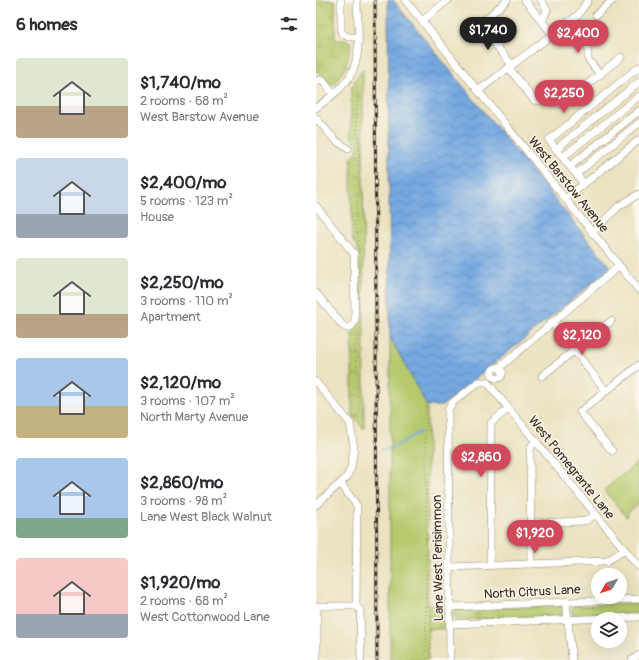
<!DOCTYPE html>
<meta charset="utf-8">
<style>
:root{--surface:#fff;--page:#f7f7f7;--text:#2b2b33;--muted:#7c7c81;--accent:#d1495b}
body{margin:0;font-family:Pangolin,sans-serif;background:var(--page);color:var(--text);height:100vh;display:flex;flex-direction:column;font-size:15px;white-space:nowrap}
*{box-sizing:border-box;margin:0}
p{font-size:13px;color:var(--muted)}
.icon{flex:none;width:22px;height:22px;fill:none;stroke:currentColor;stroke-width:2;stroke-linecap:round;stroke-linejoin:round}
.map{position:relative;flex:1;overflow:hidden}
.panel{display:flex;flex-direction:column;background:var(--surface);width:316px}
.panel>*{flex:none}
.needle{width:26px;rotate:231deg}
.buttons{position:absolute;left:275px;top:568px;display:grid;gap:8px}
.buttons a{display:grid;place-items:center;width:36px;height:36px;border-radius:50%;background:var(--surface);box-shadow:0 4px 16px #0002;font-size:20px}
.price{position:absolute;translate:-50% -34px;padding:0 9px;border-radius:14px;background:var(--accent);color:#fff;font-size:13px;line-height:26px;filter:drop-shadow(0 1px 2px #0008)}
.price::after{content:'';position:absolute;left:50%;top:24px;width:12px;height:9px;margin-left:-6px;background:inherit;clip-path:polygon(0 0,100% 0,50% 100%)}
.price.on{background:#222;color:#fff}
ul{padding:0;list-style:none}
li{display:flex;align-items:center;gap:12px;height:100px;padding:0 16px}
li span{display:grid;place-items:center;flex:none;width:112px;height:80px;border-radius:4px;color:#555}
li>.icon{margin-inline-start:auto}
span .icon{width:48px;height:48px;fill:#fffc;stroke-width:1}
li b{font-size:17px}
h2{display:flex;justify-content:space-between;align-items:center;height:48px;padding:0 16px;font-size:17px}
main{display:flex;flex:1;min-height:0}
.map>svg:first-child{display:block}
</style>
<main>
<section class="panel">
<h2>6 homes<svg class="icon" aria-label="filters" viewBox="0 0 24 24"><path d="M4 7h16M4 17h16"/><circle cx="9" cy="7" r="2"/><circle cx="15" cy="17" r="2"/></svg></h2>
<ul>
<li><span style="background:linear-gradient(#dfe7d0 60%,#b9a48a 0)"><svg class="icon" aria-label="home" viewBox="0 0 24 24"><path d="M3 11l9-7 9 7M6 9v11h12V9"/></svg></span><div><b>$1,740/mo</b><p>2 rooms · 68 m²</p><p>West Barstow Avenue</p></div></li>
<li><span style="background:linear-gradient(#c9d6e8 70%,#9aa5b1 0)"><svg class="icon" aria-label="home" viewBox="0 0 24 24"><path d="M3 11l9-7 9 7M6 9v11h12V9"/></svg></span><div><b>$2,400/mo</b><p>5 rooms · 123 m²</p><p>House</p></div></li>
<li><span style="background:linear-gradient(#dfe7d0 70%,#b9a48a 0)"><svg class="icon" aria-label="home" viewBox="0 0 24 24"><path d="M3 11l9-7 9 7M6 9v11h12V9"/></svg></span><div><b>$2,250/mo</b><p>3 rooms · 110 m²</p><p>Apartment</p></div></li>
<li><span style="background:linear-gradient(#a9c7e8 60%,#c2b280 0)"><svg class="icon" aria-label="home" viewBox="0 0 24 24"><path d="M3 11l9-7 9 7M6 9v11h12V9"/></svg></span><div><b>$2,120/mo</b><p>3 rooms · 107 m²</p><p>North Marty Avenue</p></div></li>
<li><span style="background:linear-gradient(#a9c7e8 75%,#7fa58c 0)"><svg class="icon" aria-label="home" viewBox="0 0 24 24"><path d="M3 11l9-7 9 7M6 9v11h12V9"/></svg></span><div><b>$2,860/mo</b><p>3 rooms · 98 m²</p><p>Lane West Black Walnut</p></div></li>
<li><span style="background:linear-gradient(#f6c9c9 70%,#9aa5b1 0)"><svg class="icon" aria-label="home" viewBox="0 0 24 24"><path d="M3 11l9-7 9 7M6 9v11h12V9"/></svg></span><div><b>$1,920/mo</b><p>2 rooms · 68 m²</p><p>West Cottonwood Lane</p></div></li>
</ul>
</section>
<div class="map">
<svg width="323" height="660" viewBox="0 0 323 660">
<defs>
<pattern id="park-tufts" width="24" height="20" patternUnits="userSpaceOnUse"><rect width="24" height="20" fill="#b5c96d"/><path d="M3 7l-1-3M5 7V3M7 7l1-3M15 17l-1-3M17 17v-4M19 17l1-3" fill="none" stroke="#94a359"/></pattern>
<pattern id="water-waves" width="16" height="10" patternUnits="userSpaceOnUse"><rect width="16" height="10" fill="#74a8e1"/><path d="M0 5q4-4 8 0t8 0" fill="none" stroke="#6089b6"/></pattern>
</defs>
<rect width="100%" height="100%" fill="#fbf7ec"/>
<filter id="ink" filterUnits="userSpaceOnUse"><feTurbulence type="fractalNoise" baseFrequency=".025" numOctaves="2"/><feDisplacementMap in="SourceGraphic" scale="8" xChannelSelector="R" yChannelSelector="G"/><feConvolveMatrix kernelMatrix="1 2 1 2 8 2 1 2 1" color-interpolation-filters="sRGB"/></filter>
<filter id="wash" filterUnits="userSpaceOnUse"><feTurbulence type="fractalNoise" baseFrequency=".012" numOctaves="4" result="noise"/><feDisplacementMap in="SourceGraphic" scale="16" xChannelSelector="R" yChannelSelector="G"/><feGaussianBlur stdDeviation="0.9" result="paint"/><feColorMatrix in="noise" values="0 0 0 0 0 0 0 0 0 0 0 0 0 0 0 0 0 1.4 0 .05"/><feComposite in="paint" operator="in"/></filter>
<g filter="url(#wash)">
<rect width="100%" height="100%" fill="#eae2c0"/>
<g fill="#b5c96d" stroke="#787a46">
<polygon points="74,337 111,406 112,660 74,660"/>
<polygon points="322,462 323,503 311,513 312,515 310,517 288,490"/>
</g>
<g fill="url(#park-tufts)" stroke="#787a46">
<polygon points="0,0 19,0 19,40 31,40 35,43 30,67 18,84 13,83 3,71 0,73"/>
<path d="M47,68L48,429L36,415V332L41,327L43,321V255L40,247L36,239L35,158C44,152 44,143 35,137V88Z"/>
<polygon points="323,603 323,613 258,616 256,613 256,608 258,606"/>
<rect x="112" y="605" width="16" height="24"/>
<polygon points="244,606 247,608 245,616 139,620 137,618 137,613 139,610"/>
</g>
<polygon fill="url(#water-waves)" stroke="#586980" points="72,0 77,0 295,268 126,406 111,406 74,337"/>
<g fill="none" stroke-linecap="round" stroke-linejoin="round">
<polyline stroke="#74a8e1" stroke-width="1.5" points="66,450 76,448 105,431"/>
</g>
</g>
<g filter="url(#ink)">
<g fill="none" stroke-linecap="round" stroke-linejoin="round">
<defs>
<g id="minor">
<polyline points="25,0 25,32 32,37 41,37"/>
<polyline points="89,0 323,290"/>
<polyline points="191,0 163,25 196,65"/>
<polyline points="209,0 236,34"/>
<polyline points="225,0 231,10 226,22"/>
<polyline points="280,15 297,0"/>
<polyline points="106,21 132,0"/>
<polyline points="252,23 272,47 272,59 284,75"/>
<polyline points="193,68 218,100 247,104 305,57"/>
<polyline points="0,83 3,80 7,81 17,94"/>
<polyline points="162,91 262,15 272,0"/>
<path d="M0,108C12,99 26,89 34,76C47,55 41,24 41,0"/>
<polyline points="0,118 18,139 32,149"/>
<polyline points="240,149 323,82"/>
<polyline points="247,157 323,96"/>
<polyline points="254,166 323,111"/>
<polyline points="260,174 323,123"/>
<polyline points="268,184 233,140 323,67"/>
<polyline points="249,199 323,140"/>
<polyline points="0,206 38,254 39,320 37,325 31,328 27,326 0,293"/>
<polyline points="276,233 303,206 323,194"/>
<polyline points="236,322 290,391"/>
<circle cx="181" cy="373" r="5.5"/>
<polyline points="183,368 303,266"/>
<polyline points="226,376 295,321"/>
<polyline points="0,382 34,423 38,448 35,468 30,478 0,505"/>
<polyline points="171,382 323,567"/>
<polyline points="296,451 264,412 323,365"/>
<polyline points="25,484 41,506 40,606 44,610 45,660"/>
<polyline points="215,523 269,521 280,514"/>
<polyline points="215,564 214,450 216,445 220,441"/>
<polyline points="174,566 175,423 193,408"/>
<polyline points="133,567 291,561 309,550"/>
<polyline points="250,601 256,660"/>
<polyline points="0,606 40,606"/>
<polyline points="1,607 1,660"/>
<polyline points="134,607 323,599"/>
<polyline points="134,624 323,617"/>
<polyline points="134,660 132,410 136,403 160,384 163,382 171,382"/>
<polyline points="316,660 323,655"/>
</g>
</defs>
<use href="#minor" stroke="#92866f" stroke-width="8"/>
<g stroke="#92866f" stroke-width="1" stroke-dasharray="1 3" stroke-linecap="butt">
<polyline points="38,82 42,92 40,120 43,145 42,194 39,223 44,252"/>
<polyline points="110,406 110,660"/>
<polyline points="38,419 43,413 44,405 40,388 42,380 39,348 43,326"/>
</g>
<use href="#minor" stroke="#fff" stroke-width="7"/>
<defs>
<polyline id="rail" points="59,0 61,660"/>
</defs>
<use href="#rail" stroke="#3b2a1e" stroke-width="3"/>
<use href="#rail" stroke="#fbf7ec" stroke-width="1.5" stroke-dasharray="4.5" stroke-linecap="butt"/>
</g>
</g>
<g text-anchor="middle" stroke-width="3" stroke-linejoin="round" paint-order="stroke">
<g font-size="13" fill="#3b2a1e" stroke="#fbf7ec">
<text transform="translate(253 184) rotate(51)" y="5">West Barstow Avenue</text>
<text transform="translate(256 467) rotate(51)" y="5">West Pomegrante Lane</text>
<text transform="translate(121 558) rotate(-91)" y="5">Lane West Perisimmon</text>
<text transform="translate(216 591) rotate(-3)" y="5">North Citrus Lane</text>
</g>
</g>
</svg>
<div class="buttons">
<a><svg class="needle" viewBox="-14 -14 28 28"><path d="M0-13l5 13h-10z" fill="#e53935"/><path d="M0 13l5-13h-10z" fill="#7c7c81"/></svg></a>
<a><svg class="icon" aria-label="layers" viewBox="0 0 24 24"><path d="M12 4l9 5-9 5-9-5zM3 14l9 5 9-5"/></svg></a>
</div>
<b class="price on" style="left:172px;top:51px">$1,740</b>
<b class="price" style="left:262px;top:54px">$2,400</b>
<b class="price" style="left:248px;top:114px">$2,250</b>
<b class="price" style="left:266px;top:356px">$2,120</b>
<b class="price" style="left:165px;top:478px">$2,860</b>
<b class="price" style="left:219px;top:554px">$1,920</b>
</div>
</main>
